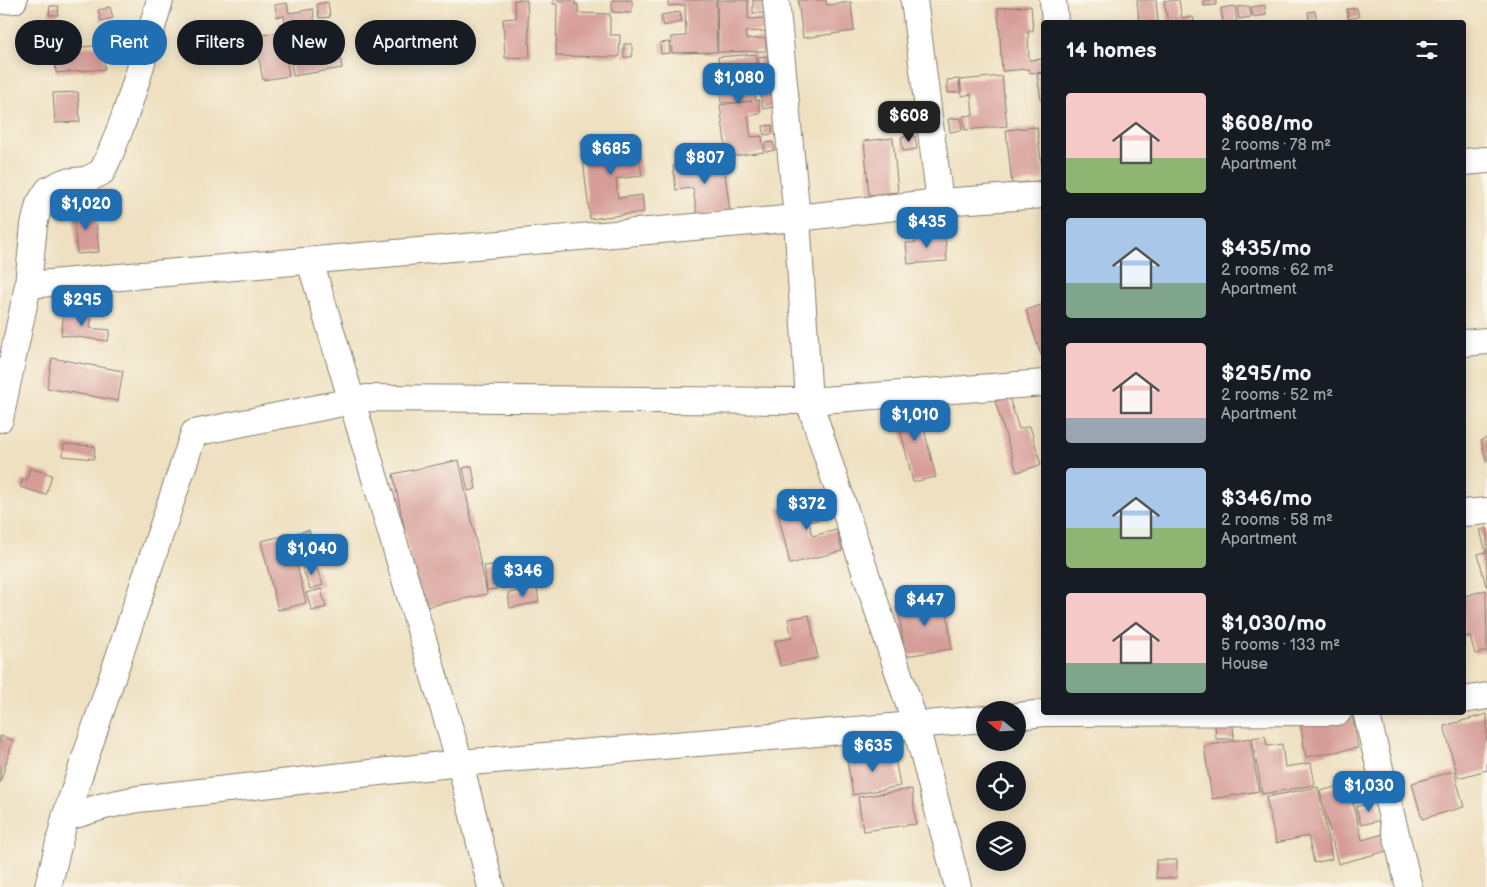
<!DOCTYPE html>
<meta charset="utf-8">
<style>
:root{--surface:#171b24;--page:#20242c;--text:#f1f3f6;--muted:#9ea1a6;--accent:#1f6fb2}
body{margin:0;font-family:"Balsamiq Sans",sans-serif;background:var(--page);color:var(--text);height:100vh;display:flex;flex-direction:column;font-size:19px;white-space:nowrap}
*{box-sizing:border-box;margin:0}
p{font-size:16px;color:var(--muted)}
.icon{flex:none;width:28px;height:28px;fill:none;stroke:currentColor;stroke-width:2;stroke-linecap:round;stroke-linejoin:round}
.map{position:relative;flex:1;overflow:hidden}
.drawer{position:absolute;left:1041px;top:20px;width:425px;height:695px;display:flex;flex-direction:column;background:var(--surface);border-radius:5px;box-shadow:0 2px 12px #0003}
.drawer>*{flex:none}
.top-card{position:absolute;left:15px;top:20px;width:475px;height:45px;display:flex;gap:10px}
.needle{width:32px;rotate:288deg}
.controls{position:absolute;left:976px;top:701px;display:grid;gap:10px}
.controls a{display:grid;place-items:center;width:50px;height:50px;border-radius:50%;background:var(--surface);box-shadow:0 2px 12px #0003;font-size:25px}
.price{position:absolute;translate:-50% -42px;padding:0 11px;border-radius:10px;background:var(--accent);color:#fff;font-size:16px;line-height:32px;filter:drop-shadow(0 1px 2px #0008)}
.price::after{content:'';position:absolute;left:50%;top:30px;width:15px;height:11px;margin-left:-8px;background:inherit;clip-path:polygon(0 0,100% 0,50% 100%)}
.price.on{background:#222;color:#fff}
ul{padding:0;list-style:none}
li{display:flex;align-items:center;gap:15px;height:125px;padding:0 25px}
li span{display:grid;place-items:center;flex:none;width:140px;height:100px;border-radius:5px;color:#555}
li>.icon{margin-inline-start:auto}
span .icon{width:60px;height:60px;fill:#fffc;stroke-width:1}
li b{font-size:21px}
h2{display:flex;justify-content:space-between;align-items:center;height:60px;padding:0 25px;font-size:21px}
.tag{padding:0 18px;border-radius:22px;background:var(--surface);box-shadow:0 2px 12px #0003;font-size:18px;line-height:45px}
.tag.on{background:var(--accent);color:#fff}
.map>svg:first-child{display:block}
</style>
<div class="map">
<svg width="1487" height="887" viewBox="0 0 1487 887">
<rect width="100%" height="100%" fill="#fbf7ec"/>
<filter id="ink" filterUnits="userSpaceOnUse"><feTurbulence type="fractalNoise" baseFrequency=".02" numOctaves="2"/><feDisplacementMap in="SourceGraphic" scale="10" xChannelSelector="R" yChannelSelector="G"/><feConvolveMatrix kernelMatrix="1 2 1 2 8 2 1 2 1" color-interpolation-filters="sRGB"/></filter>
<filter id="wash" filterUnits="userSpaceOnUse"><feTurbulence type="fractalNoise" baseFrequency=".0096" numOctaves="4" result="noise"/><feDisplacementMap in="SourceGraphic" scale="20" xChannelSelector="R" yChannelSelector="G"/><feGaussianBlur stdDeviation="1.12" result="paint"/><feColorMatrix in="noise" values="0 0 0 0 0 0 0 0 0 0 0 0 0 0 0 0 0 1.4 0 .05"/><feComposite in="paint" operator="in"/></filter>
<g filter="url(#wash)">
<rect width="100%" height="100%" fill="#eee0c0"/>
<g id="blocks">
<g fill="#d69c97">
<polygon points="514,0 527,0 530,57 505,58 503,19 516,18"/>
<polygon points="553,0 575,0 575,5 578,4 578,13 610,14 610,35 620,35 619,57 556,56 557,4 553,4"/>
<polygon points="612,0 632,0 632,13 612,12"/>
<polygon points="668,0 716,0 717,52 672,53 671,37 686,36 685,5 668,6"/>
<polygon points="717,0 748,0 748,19 766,18 767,31 745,32 746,39 766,38 766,51 718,52"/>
<rect x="753" y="0" width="13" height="13"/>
<polygon points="798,0 826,0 827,5 851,2 854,31 803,38"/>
<polygon points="1137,0 1156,0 1158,22 1139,22"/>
<polygon points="1164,0 1170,1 1179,0 1182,18 1193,17 1194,22 1168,22"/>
<polygon points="1204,0 1216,0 1216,5 1204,6"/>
<polygon points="328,2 330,17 319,18 317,4"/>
<polygon points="287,3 289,13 313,9 315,26 326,24 328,42 338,40 342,68 293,76 289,48 293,47 292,42 284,44 289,76 263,80 257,49 246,51 244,38 281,32 279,24 285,23 284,16 277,17 275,5"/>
<polygon points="1265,5 1266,15 1253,17 1251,7"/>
<polygon points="50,6 59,6 58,15 49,15"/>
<polygon points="1031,6 1033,31 1028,32 1029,60 1044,59 1044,72 1030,73 1029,69 1002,71 998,8"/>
<polygon points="1235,6 1237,22 1223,22 1221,8"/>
<polygon points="1249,6 1251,17 1239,19 1237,7"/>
<polygon points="110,7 113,18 101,21 98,10"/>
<polygon points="1357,8 1359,17 1348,19 1347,9"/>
<polygon points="1315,11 1317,20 1309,21 1308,12"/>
<polygon points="680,12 682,22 663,26 661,15"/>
<polygon points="669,42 670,53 661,54 660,43"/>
<rect x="624" y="44" width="8" height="13"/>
<polygon points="103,45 105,69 56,73 54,50"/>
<polygon points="756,54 757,67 749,67 750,87 755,87 756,101 759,100 760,114 748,116 751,137 762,136 764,152 727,157 720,105 752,101 721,103 718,57"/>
<polygon points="767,56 768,66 759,67 758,57"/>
<polygon points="1044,73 1044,101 1041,101 1037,74"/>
<polygon points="1002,76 1007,126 965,130 963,116 973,115 971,94 962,96 960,80"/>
<polygon points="959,79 960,92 948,93 947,80"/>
<polygon points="769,91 774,107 763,109 760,92"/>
<polygon points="78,92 80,122 55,123 53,93"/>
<polygon points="961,118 962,130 950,132 948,119"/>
<polygon points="908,122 912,132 905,135 901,125"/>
<polygon points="772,125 773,134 764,135 763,126"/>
<polygon points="1037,127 1042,169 1044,168 1044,180 1012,184 1006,130"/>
<polygon points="635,135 638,154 613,157 613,160 639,157 642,176 616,179 618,198 642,195 644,212 590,219 581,142"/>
<polygon points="915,136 917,149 903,151 901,137"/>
<polygon points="893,138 898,192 869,195 864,141"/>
<polygon points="773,142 775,150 766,152 765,143"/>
<polygon points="723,159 730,211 697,216 693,188 676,190 673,166"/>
<polygon points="95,208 99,252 77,254 73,209"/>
<polygon points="945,233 947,261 908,264 906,243 916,243 915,236"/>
<polygon points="1044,304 1044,354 1041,355 1026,310"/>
<polygon points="64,311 92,314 90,328 110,330 108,341 61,335"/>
<polygon points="52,358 123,371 118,401 47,388"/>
<polygon points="1009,397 1019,429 1030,426 1041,465 1017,472 995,401"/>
<polygon points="917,402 936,477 913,482 895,407"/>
<polygon points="1487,438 1487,462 1486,462 1481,440"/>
<polygon points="64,444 95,446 94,459 63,456"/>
<polygon points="459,460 487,594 421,608 393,474"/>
<polygon points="472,466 476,489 468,491 463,468"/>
<polygon points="30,468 52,475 46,495 20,487 23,480 26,481"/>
<polygon points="825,497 830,517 809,522 812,536 837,530 842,551 790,564 777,508"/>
<polygon points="1487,528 1487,586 1486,586 1478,554 1486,552 1480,530"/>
<polygon points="309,530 314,548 294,552 306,603 278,610 261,541"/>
<polygon points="314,562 323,585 310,589 302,567"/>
<polygon points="493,565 497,589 487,590 484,566"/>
<polygon points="537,588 539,602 510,608 508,593"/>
<polygon points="321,589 326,607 312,611 306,593"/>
<polygon points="1486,590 1487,651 1475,654 1470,636 1464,637 1464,596"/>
<polygon points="945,598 952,649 905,656 898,606"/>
<polygon points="809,615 818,658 780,666 775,641 792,638 788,619"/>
<polygon points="1352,713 1358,748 1306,757 1300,723"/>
<polygon points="1487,714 1487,770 1458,778 1444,726"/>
<polygon points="1233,724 1234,739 1216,739 1215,725"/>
<polygon points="0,736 13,740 0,783"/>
<polygon points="1265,736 1267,746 1282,744 1285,767 1311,763 1315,785 1262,794 1252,738"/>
<polygon points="1250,738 1259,791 1212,799 1204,746"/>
<polygon points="894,752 900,786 853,795 847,760"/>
<polygon points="1454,771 1464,807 1422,819 1412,783"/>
<polygon points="1372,778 1376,797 1353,803 1362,840 1387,833 1391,850 1338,864 1320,791"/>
<polygon points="1318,787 1332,859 1314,863 1308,836 1276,843 1266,797"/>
<polygon points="912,789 916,824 863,831 858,797"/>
<polygon points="1377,801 1382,820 1361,825 1356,807"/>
<rect x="1156" y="860" width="21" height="18"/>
</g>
</g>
</g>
<g filter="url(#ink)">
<use href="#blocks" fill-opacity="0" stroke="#857e6e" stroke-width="1"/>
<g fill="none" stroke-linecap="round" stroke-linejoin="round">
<defs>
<g id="minor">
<polyline points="776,0 797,218 940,202"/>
<polyline points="914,0 940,202 1044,195"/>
<polyline points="1053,0 1055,22"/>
<polyline points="0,1 14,0"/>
<polyline points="1464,162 1487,160"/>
<polyline points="310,261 460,763 491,887"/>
<polyline points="28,285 797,218 809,401 916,726 958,887"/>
<polyline points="1464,343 1487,341"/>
<path d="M0,419L28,285L34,225L39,204L48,190L64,182L86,180L102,172C128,117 143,58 160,0"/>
<polyline points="1464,513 1487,511"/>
<polyline points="1464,700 1487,696"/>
<polyline points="1366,712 1409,887"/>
<polyline points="1018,716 1044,713 1338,712"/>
<polyline points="65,818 194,433 367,398 809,401 1044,383"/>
<polyline points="48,887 65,818 104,806 138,799 460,763 985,719"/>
</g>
</defs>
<use href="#minor" stroke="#857e6e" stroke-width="28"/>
<use href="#minor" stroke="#fff" stroke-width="26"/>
</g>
</g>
</svg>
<div class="controls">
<a><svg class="needle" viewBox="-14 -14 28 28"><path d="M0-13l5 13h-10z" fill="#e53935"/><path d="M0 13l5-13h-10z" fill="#9ea1a6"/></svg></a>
<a><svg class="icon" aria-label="locate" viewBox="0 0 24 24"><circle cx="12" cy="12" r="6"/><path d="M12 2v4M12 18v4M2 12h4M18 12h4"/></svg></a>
<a><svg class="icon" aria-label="layers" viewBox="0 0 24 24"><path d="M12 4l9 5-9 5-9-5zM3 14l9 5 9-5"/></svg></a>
</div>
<b class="price" style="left:739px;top:105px">$1,080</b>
<b class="price on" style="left:909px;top:143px">$608</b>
<b class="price" style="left:611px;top:176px">$685</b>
<b class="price" style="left:705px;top:185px">$807</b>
<b class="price" style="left:86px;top:231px">$1,020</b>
<b class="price" style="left:927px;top:249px">$435</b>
<b class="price" style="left:82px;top:327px">$295</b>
<b class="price" style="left:915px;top:442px">$1,010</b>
<b class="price" style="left:807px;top:531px">$372</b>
<b class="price" style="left:312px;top:576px">$1,040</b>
<b class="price" style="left:523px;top:598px">$346</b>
<b class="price" style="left:925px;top:627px">$447</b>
<b class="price" style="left:873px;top:773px">$635</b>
<b class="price" style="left:1369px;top:813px">$1,030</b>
<div class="top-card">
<a class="tag">Buy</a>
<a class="tag on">Rent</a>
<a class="tag">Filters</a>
<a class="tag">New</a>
<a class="tag">Apartment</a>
</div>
<section class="drawer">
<h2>14 homes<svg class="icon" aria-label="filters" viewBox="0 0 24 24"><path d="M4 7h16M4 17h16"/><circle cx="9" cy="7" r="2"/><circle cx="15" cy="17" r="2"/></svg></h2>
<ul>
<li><span style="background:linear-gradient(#f6c9c9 65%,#8fb573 0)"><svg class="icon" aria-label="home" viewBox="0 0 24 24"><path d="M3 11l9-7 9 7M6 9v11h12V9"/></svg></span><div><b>$608/mo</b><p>2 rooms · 78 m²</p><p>Apartment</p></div></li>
<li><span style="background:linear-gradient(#a9c7e8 65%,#7fa58c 0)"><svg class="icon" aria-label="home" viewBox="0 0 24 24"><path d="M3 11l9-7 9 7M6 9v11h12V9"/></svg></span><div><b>$435/mo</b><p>2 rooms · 62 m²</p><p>Apartment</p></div></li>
<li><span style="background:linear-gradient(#f6c9c9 75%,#9aa5b1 0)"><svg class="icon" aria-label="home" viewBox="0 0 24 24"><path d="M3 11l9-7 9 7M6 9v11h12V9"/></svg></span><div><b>$295/mo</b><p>2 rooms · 52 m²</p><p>Apartment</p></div></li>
<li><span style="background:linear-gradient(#a9c7e8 60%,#8fb573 0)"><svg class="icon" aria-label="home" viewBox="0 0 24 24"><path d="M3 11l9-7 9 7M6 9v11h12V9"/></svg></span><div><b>$346/mo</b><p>2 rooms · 58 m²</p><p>Apartment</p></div></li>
<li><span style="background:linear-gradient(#f6c9c9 70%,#7fa58c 0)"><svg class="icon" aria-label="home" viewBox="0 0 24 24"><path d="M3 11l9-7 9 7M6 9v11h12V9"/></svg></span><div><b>$1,030/mo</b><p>5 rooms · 133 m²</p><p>House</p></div></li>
</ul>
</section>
</div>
